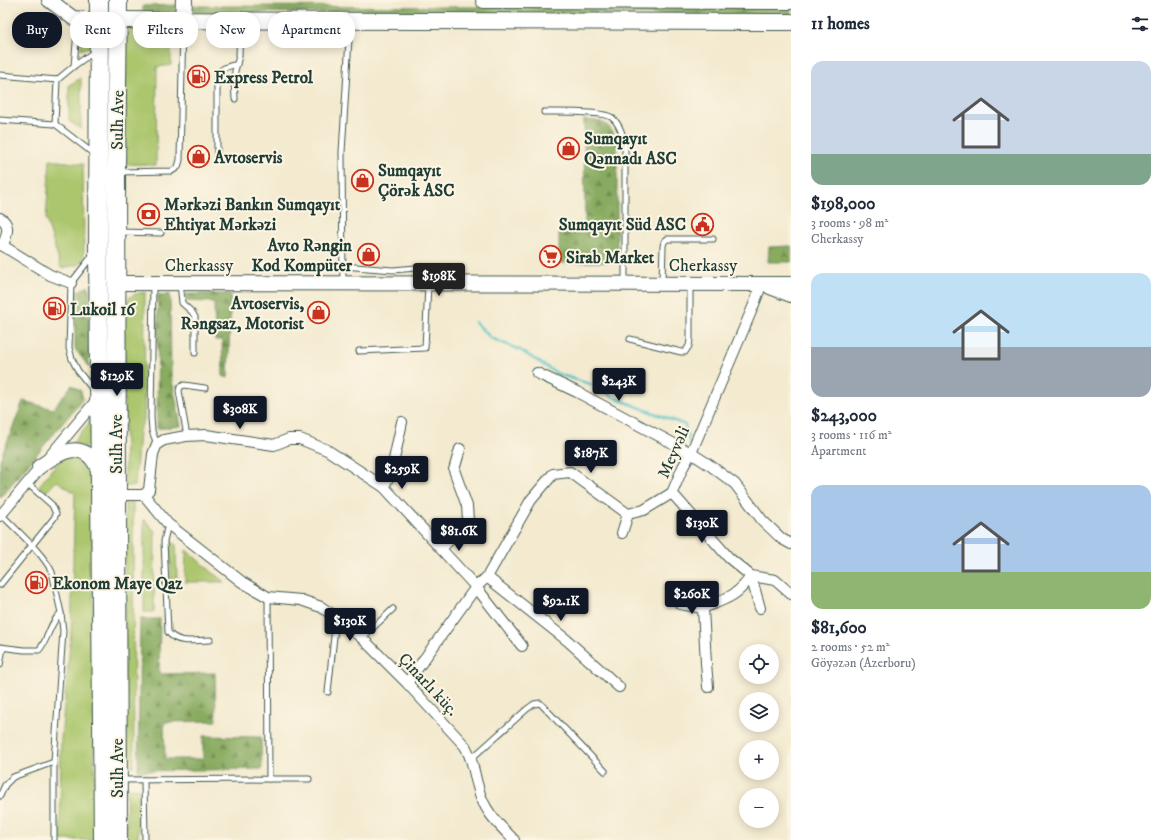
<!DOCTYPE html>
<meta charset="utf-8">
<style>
:root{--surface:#fff;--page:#f2f2f3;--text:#1f2937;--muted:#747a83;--accent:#111827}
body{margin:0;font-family:"IM FELL DW Pica",serif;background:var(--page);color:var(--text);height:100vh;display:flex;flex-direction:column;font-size:15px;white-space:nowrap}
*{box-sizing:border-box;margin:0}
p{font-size:13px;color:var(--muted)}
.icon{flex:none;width:22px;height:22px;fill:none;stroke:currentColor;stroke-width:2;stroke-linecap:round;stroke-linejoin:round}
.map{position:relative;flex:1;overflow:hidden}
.side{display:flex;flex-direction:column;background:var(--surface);width:380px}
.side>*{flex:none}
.hud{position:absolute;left:12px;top:12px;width:380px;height:36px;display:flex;gap:8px}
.tools{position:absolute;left:739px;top:644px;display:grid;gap:8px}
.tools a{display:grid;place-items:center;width:40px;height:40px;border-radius:50%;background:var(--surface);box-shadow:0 2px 10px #0003;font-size:20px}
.price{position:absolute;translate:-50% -34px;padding:0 9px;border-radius:4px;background:var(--accent);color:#fff;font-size:13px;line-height:26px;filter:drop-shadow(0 1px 2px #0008)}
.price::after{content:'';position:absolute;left:50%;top:24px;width:12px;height:9px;margin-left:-6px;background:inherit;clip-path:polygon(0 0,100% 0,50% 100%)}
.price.current{background:#222;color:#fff}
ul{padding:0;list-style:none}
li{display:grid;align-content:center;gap:8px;height:212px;padding:0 20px}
li span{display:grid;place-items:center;height:124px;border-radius:12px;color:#555}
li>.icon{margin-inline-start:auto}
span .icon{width:72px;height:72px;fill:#fffc;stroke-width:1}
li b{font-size:17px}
h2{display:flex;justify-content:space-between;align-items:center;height:48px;padding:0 20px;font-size:17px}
.chip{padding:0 14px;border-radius:16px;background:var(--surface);box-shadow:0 2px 10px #0003;font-size:14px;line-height:36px}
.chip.current{background:var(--accent);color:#fff}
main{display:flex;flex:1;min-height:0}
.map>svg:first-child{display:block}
</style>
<main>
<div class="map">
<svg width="791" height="840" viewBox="0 0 791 840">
<defs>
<pattern id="forest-firs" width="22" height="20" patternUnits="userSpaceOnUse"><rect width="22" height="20" fill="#88ab60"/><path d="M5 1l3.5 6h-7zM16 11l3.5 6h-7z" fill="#6f8c50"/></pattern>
</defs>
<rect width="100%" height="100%" fill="#fcf5e5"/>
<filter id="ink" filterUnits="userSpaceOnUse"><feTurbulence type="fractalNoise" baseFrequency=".025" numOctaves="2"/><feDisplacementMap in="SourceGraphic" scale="8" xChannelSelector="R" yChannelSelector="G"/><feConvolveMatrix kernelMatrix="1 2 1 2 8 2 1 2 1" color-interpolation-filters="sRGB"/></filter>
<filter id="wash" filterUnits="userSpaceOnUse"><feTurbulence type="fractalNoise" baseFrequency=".012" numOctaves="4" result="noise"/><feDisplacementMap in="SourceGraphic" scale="16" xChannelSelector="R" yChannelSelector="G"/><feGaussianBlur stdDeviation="0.9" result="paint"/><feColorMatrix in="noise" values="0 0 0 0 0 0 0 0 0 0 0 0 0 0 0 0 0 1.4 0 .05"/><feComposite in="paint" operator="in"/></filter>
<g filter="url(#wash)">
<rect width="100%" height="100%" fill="#f3eacf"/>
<g fill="#abc66d" stroke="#658250">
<polygon points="81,27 92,32 92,46 81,50"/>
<polygon points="171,29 171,65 157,67 156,165 125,164 126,30"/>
<polygon points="81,78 81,129 69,121 69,85"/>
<polygon points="50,160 83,164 84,253 83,259 78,265 61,268 46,219"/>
<path d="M145,292L144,420L139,431L135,486H125L124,306C129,295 134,294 145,292Z"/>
<polygon points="91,420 91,447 72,444"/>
<polygon points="74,457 83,459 92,468 95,840 60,840 61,739 71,634 75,493 57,481 46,492 39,486 56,464 62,459"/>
<polygon points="133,502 134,766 124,767 125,503"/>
<polygon points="144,519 155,531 154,612 144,612"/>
<polygon points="170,540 176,545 177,582 171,583"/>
<polygon points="186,550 224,582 185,582"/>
<polygon points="126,788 139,788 138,840 127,840"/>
</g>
<g fill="url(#forest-firs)" stroke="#54744a">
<polygon points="180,5 180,12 143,12 143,6"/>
<polygon points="194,6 791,8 791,15 194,12"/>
<path d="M584,120C604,121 609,122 617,141V262L559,263V234L585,233Z"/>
<polygon points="791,246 791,262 768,262 769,247"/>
<polygon points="89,286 89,367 75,349 75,292"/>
<polygon points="170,294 171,375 181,426 157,429 158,295"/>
<polygon points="185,294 231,294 228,378 223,376 222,340 215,340 214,302 185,301"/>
<polygon points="72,385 81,391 83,399 0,498 0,460 23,401 53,409"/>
<polygon points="140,619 160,619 159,674 215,673 216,721 164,722 165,759 203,759 203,736 261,737 262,769 138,771"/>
</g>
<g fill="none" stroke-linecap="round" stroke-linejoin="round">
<polyline stroke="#53c1c8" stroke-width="2.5" points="475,322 491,338 520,350 558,374 593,385 615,398 685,425 690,444"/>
</g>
</g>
<g filter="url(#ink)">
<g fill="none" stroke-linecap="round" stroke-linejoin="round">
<defs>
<g id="lane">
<polyline points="74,66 78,20"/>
<polyline points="0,75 57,80"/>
<polyline points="235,99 234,80 235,71 239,56 240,23"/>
<path d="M544,112C559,112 600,111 611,117C619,122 622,134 625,142V282"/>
<polyline points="0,120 55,124"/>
<polyline points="94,154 55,124 57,80 74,66 95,51"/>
<path d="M217,158V77C220,67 228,67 237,64"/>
<polyline points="119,172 172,171 178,167 180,160 183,23"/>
<polyline points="119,232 161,233"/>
<polyline points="92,256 71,283 69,348 72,359 78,371 94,391"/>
<polyline points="343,266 393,270 416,268 420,270 422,273 422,282"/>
<polyline points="662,282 663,246 664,242 667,239 713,239"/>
<polyline points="180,283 182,303 192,312 195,317 195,353"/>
<polyline points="343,283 342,152 350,23"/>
<polyline points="153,284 151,417 152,431 157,444"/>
<polyline points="630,339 681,352 685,352 689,346 690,340 690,285"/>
<polyline points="359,351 425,348 428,285"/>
<polyline points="187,436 179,391 180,387 184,385 205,388"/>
<path d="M1,514C17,531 42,552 52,572L61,613L63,631L54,762V840"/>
<path d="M168,524L164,541L168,632C178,645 195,640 210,640"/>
<polyline points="0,585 54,518 56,514 52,505 27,483"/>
<polyline points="362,638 393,609"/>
<path d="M0,647L24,650H39C49,639 49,623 61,613"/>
<polyline points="0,665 3,648"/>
<polyline points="328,692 336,618"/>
<polyline points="472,758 527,709 534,704 540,703 605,771"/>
<polyline points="269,779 309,779"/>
<polyline points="121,780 269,779 268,597"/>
<polyline points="144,780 145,840"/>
<polyline points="0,796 5,785 13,777 54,762"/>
</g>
<g id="street">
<path d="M0,218C12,225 6,235 3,246"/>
<polyline points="0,244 50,275 71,283"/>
<polyline points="537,373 577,392 691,453 711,466 735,484 762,520 782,539 791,544"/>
<polyline points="402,422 392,469 384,487 441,549"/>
<polyline points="460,449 454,470 467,506 468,520 441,549 476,587 522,646"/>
<polyline points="672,493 729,558 751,576 775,580 791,594"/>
<polyline points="117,495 144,495 149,490 153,454 157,444 164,440 186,436 206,435 274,445 289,439 300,439 327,450 384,487"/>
<path d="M144,495L168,524L242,582L268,597L301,600L321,607L336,617L362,638L407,683L465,746C474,762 473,771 478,787C483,810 498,824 514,840"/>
<polyline points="0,516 99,397"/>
<polyline points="622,533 628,514"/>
<polyline points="751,576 760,608"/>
<polyline points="487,577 568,641 619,687"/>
<polyline points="680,604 703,608"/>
<polyline points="407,683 476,587 487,577 531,500 553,474 570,472 628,514 644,510 672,493 683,467 691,453 753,307 762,283"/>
<path d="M708,687L706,663L703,608C725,599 737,597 751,576"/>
</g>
<g id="secondary">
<polyline points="49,0 73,18 99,20"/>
<polyline points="116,283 791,284"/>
<polyline points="770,287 791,295"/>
<path d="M39,467C61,451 86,437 99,472"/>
</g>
<g id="primary">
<polyline points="484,0 791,1"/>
<polyline points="105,20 791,22"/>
<polyline points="183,20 184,0"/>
</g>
<g id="highway">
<polyline points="99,0 98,249 103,840"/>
<polyline points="118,840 116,172 118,0"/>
</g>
</defs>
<use href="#lane" stroke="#3f574b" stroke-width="7"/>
<use href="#street" stroke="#3f574b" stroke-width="12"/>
<use href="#secondary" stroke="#3f574b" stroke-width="16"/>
<use href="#primary" stroke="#3f574b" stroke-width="18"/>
<use href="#highway" stroke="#3f574b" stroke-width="20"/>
<use href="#lane" stroke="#fff" stroke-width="5"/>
<use href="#street" stroke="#fff" stroke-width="10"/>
<use href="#secondary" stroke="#fff" stroke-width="14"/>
<use href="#primary" stroke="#fff" stroke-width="16"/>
<use href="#highway" stroke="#fff" stroke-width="18"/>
</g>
</g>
<defs>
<symbol id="fuel-ring" viewBox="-11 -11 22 22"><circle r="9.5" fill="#fcf5e5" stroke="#c8321e" stroke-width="1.5"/><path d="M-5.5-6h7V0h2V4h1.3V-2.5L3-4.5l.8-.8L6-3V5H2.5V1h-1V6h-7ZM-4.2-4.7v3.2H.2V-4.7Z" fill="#c8321e"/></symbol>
<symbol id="shop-ring" viewBox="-11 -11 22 22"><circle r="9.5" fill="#fcf5e5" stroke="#c8321e" stroke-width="1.5"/><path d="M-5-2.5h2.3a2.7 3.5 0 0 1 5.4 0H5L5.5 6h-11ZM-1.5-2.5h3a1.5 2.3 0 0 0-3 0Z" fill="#c8321e"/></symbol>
<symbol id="bank-ring" viewBox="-11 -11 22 22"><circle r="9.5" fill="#fcf5e5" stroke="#c8321e" stroke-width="1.5"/><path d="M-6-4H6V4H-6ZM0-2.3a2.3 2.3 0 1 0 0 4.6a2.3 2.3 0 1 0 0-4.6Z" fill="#c8321e"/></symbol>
<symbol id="civic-ring" viewBox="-11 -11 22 22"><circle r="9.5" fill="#fcf5e5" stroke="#c8321e" stroke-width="1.5"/><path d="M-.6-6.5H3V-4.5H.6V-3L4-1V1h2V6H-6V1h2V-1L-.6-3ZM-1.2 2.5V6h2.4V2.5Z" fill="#c8321e"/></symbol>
<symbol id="supermarket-ring" viewBox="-11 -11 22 22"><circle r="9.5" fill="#fcf5e5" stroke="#c8321e" stroke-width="1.5"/><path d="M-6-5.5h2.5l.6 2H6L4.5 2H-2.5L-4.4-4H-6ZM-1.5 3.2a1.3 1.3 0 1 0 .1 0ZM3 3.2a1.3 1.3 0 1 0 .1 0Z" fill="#c8321e"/></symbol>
</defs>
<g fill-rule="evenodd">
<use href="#fuel-ring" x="186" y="64" width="25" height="25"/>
<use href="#shop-ring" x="556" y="136" width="25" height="25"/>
<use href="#shop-ring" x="186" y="144" width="25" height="25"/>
<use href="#shop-ring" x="350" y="168" width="25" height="25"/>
<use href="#bank-ring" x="136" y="202" width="25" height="25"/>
<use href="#civic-ring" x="690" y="212" width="25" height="25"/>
<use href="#shop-ring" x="356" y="242" width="25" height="25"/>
<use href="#supermarket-ring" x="538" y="244" width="25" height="25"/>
<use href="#fuel-ring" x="42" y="296" width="25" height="25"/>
<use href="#shop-ring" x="306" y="300" width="25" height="25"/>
<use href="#fuel-ring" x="24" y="570" width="25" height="25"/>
</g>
<g text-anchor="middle" stroke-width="4" stroke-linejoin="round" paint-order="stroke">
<g font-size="17" font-weight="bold" fill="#1f3d34" stroke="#fcf5e5" text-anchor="start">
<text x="214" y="83">Express Petrol</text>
<text x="584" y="144">Sumqayıt<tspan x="584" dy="20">Qənnadı ASC</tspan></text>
<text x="214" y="163">Avtoservis</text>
<text x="378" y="176">Sumqayıt<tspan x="378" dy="20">Çörək ASC</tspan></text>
<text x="164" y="210">Mərkəzi Bankın Sumqayıt<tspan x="164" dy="20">Ehtiyat Mərkəzi</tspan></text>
<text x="686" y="230" text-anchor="end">Sumqayıt Süd ASC</text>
<text x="352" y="251" text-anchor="end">Avto Rəngin<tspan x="352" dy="20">Kod Kompüter</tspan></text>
<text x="566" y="263">Sirab Market</text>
<text x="304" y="309" text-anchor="end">Avtoservis,<tspan x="304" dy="20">Rəngsaz, Motorist</tspan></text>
<text x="70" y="315">Lukoil 16</text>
<text x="52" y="589">Ekonom Maye Qaz</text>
</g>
<g font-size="17" fill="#1f3d34" stroke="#fcf5e5">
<text transform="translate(117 120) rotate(-89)" y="6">Sulh Ave</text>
<text x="199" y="271">Cherkassy</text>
<text x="703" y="271">Cherkassy</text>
<text transform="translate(116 444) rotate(-90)" y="6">Sulh Ave</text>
<text transform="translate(673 452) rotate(-66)" y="6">Meyvəli</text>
<text transform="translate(429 684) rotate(47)" y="6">Çinarlı küç.</text>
<text transform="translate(117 768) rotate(-90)" y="6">Sulh Ave</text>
</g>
</g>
</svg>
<div class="tools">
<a><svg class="icon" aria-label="locate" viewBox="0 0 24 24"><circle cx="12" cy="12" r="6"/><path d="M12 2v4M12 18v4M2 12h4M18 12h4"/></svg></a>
<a><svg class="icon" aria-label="layers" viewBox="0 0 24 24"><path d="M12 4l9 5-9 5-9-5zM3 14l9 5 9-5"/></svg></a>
<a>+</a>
<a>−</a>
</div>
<b class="price current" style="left:439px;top:297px">$198K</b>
<b class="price" style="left:117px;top:397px">$129K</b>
<b class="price" style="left:619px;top:402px">$243K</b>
<b class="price" style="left:240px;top:430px">$308K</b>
<b class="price" style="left:591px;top:474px">$187K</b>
<b class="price" style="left:402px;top:490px">$259K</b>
<b class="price" style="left:702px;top:544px">$130K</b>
<b class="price" style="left:459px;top:552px">$81.6K</b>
<b class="price" style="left:692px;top:615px">$260K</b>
<b class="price" style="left:561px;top:622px">$92.1K</b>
<b class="price" style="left:350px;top:642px">$130K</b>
<div class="hud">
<a class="chip current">Buy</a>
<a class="chip">Rent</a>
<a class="chip">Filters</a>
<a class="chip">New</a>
<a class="chip">Apartment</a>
</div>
</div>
<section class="side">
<h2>11 homes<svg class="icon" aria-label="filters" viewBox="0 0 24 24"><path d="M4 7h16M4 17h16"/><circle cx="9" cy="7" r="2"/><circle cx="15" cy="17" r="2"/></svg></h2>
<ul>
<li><span style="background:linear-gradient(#c9d6e8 75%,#7fa58c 0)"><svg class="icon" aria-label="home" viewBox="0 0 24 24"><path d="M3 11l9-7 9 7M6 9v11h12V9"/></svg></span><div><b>$198,000</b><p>3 rooms · 98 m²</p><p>Cherkassy</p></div></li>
<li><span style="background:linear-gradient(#bfe0f5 60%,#9aa5b1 0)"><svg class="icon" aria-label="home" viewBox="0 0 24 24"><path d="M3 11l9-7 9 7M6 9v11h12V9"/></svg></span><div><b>$243,000</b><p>3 rooms · 116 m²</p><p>Apartment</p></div></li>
<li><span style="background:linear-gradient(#a9c7e8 70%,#8fb573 0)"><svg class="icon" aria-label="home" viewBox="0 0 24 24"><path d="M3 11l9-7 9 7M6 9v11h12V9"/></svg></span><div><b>$81,600</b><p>2 rooms · 52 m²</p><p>Göyəzən (Azerboru)</p></div></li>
</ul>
</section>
</main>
